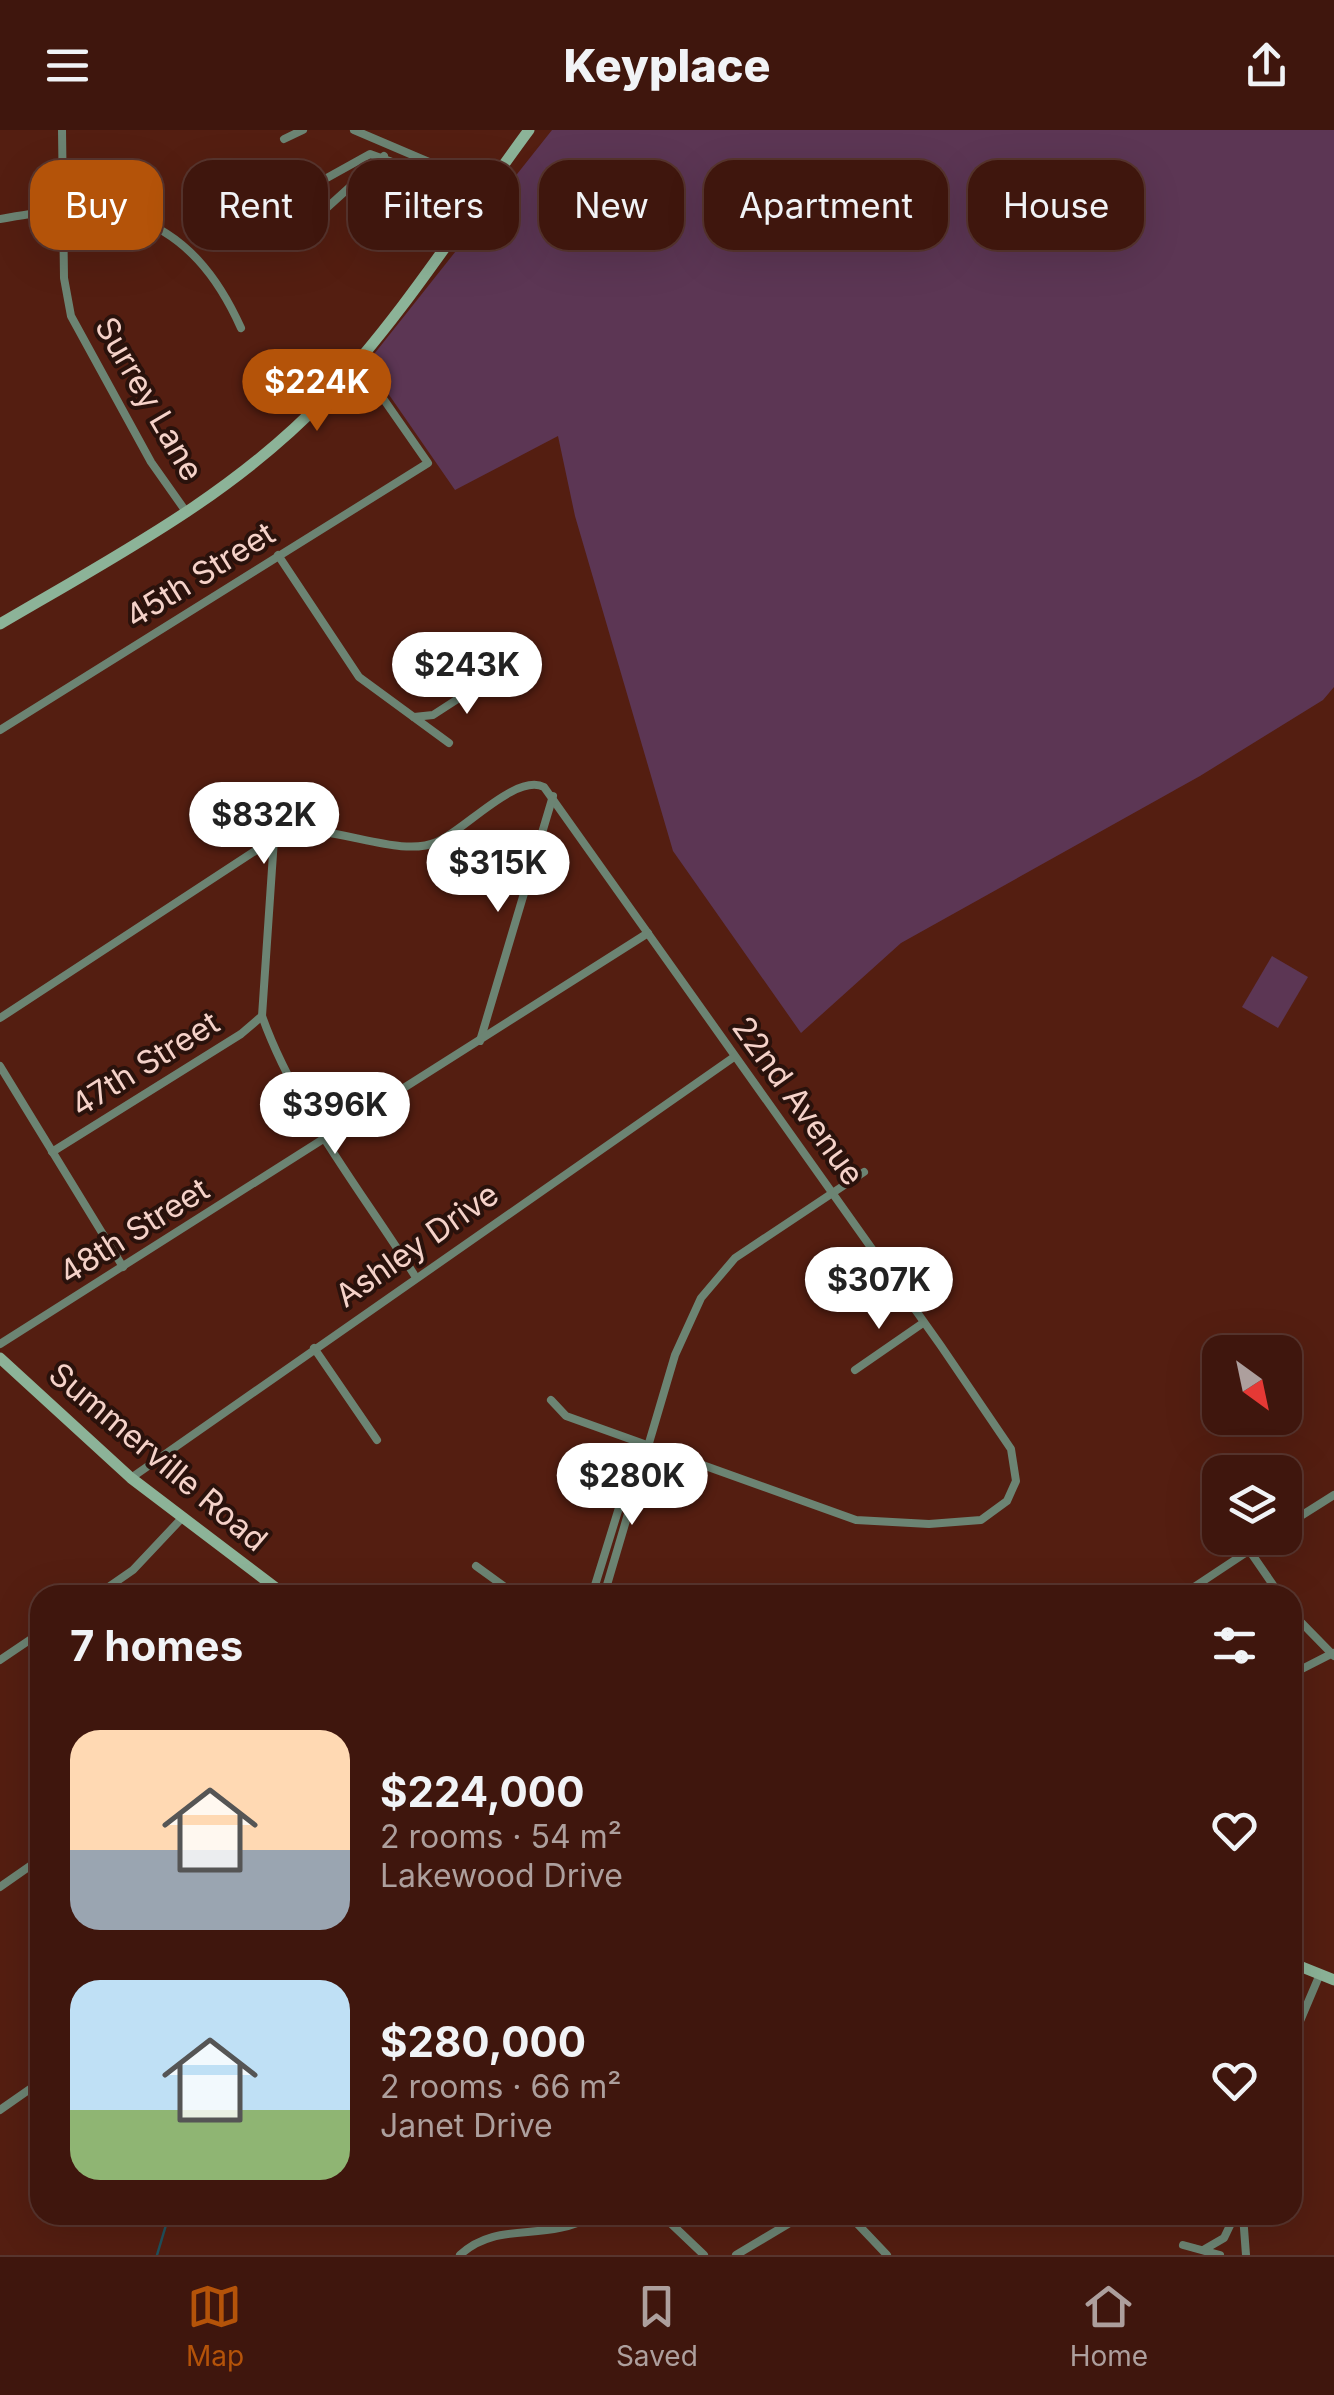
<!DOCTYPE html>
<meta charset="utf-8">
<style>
:root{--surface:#3f160d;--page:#461f16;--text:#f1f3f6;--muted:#ad9f9d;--line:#58352e;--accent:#b45309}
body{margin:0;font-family:Inter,sans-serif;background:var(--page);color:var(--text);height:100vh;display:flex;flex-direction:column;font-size:38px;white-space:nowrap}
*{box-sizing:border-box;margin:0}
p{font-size:32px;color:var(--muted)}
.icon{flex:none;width:55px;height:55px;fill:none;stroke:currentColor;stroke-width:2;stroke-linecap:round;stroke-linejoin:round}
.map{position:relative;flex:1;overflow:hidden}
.details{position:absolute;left:30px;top:1455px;width:1272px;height:640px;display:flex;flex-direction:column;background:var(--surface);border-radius:30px;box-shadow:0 10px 40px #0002,0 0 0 2px var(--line)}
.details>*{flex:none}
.hud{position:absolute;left:30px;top:30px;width:1275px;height:90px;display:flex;gap:20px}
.needle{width:65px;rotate:147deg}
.controls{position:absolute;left:1202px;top:1205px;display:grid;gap:20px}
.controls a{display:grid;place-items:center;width:100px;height:100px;border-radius:20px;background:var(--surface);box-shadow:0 10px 40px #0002,0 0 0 2px var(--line);font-size:50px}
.price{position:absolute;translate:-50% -85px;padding:0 22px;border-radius:35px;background:#fff;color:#222;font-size:32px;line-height:65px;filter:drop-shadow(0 2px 5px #0008)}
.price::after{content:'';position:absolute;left:50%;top:60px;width:30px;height:22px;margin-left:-15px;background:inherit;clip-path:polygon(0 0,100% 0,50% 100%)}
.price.active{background:var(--accent);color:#fff}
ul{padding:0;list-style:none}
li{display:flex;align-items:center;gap:30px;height:250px;padding:0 40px}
li span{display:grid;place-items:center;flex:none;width:280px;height:200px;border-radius:30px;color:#555}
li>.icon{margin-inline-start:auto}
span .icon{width:120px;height:120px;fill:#fffc;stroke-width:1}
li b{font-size:42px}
h2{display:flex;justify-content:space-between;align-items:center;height:120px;padding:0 40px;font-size:42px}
.tag{padding:0 35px;border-radius:30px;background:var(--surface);box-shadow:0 10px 40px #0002,0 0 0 2px var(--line);font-size:35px;line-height:90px}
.tag.active{background:var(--accent);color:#fff}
header{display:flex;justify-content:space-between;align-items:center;height:130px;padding:0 40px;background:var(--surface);font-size:45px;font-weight:800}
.tab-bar{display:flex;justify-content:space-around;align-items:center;height:140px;border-top:2px solid var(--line);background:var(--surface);font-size:28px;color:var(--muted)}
.tab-bar a{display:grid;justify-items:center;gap:5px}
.tab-bar .active{color:var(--accent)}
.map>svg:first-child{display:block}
</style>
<header><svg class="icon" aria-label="menu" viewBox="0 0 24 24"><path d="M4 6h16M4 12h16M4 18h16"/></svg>Keyplace<svg class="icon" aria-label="share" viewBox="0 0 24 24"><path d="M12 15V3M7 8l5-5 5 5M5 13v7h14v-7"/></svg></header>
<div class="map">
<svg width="1334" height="2125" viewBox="0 0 1334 2125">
<rect width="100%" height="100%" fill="#541e11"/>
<g fill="#5c3654">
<polygon points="552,0 1334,0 1334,557 1323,570 1200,646 901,813 801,903 673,721 575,386 558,306 455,360 367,233"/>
<polygon points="1272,826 1308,847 1278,898 1242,877"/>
</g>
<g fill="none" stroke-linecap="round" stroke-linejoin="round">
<polyline stroke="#20515c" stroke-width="2.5" points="157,2125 169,2085"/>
<g stroke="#6c8473" stroke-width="8">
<polyline points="62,0 64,148 71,186 151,332 187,383"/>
<polyline points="354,0 436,35 478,61"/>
<polyline points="284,9 303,0"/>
<polyline points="316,54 370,24 481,64"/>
<polyline points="63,83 122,80 132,87"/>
<path d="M0,89C18,86 41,81 59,84C83,87 105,100 132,87C186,105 218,147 241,198"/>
<polyline points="309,94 384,26"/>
<polyline points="278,425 359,547 449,613"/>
<polyline points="414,587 433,585 504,539"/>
<polyline points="0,600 428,333 357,231"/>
<path d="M274,709L262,886C295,979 363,1063 415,1146"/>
<path d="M0,888L284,702C334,693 398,729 437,712C465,700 516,643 544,657L941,1216L1011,1319L1016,1351L1007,1371L981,1390L929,1394L856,1390L566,1286L551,1270"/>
<polyline points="480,911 553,666"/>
<polyline points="0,936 123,1137"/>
<polyline points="52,1022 241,904 262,886"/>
<polyline points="0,1214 648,803"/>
<polyline points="314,1218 377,1310"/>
<polyline points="855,1240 923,1193"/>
<polyline points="131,1348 734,927"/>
<polyline points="1285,1396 1334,1365"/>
<polyline points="1249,1420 1280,1465"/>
<polyline points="476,1436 516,1465"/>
<polyline points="97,1465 133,1440 182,1388"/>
<polyline points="592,1465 635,1326 650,1315"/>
<polyline points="604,1465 675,1225 701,1168 735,1128 864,1042"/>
<polyline points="1182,1465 1268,1408"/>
<polyline points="1292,1483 1334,1526"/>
<polyline points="0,1530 40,1503"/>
<polyline points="1292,1544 1333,1523"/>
<polyline points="0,1757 40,1729"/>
<polyline points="1292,1910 1320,1844"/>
<polyline points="0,1980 40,1952"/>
<polyline points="662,2085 704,2125"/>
<polyline points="849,2085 887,2125"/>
<polyline points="1243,2085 1246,2125"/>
<polyline points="1183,2115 1220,2125"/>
<polyline points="1205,2119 1224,2108 1235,2085"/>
<path d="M460,2125C498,2089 546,2114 593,2085"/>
<polyline points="736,2125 803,2085"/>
</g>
<g stroke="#8cb398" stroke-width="11">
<path d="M0,494C114,427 233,365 325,268C402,187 463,89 529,0"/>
<polyline points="0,1228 131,1348 285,1465"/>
<polyline points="1292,1833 1334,1850"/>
</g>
</g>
<g text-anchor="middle" stroke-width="8" stroke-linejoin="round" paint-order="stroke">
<g font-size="32" fill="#f5d2c9" stroke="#2a120c">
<text transform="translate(149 269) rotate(60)" y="11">Surrey Lane</text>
<text transform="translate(200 445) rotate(-32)" y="11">45th Street</text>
<text transform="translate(145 934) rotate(-32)" y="11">47th Street</text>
<text transform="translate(798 971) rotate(54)" y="11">22nd Avenue</text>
<text transform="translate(134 1101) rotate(-32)" y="11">48th Street</text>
<text transform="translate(417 1115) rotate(-35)" y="11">Ashley Drive</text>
<text transform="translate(158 1327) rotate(40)" y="11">Summerville Road</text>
</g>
</g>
</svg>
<div class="controls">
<a><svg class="needle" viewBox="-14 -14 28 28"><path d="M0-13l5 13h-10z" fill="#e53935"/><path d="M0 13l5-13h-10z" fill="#ad9f9d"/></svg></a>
<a><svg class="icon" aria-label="layers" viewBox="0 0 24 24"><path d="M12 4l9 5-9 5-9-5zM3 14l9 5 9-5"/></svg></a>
</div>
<b class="price active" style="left:317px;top:304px">$224K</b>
<b class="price" style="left:467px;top:587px">$243K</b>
<b class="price" style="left:264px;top:737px">$832K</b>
<b class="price" style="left:498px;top:785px">$315K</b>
<b class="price" style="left:335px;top:1027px">$396K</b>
<b class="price" style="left:879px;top:1202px">$307K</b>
<b class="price" style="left:632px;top:1398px">$280K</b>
<div class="hud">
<a class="tag active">Buy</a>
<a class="tag">Rent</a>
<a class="tag">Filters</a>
<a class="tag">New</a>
<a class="tag">Apartment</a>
<a class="tag">House</a>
</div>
<section class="details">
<h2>7 homes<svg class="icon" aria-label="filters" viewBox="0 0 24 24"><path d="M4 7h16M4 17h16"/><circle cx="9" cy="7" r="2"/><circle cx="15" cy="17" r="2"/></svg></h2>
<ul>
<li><span style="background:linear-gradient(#ffd9b3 60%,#9aa5b1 0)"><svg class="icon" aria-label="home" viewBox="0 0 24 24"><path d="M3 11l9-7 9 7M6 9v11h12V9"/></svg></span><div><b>$224,000</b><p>2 rooms · 54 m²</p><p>Lakewood Drive</p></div><svg class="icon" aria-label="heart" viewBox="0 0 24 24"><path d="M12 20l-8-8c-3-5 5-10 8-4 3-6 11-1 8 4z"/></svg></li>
<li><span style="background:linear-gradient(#bfe0f5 65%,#8fb573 0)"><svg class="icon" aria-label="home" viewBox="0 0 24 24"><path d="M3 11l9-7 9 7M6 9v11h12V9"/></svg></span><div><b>$280,000</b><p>2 rooms · 66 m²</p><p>Janet Drive</p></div><svg class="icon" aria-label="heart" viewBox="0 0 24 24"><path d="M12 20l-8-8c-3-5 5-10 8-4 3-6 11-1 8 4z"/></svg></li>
</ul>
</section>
</div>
<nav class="tab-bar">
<a class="active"><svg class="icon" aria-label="map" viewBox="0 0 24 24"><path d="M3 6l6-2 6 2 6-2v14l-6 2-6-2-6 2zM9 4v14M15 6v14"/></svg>Map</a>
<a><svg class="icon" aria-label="saved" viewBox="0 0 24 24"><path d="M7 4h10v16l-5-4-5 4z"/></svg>Saved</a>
<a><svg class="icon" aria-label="home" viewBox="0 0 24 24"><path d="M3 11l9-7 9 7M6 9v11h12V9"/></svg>Home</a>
</nav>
